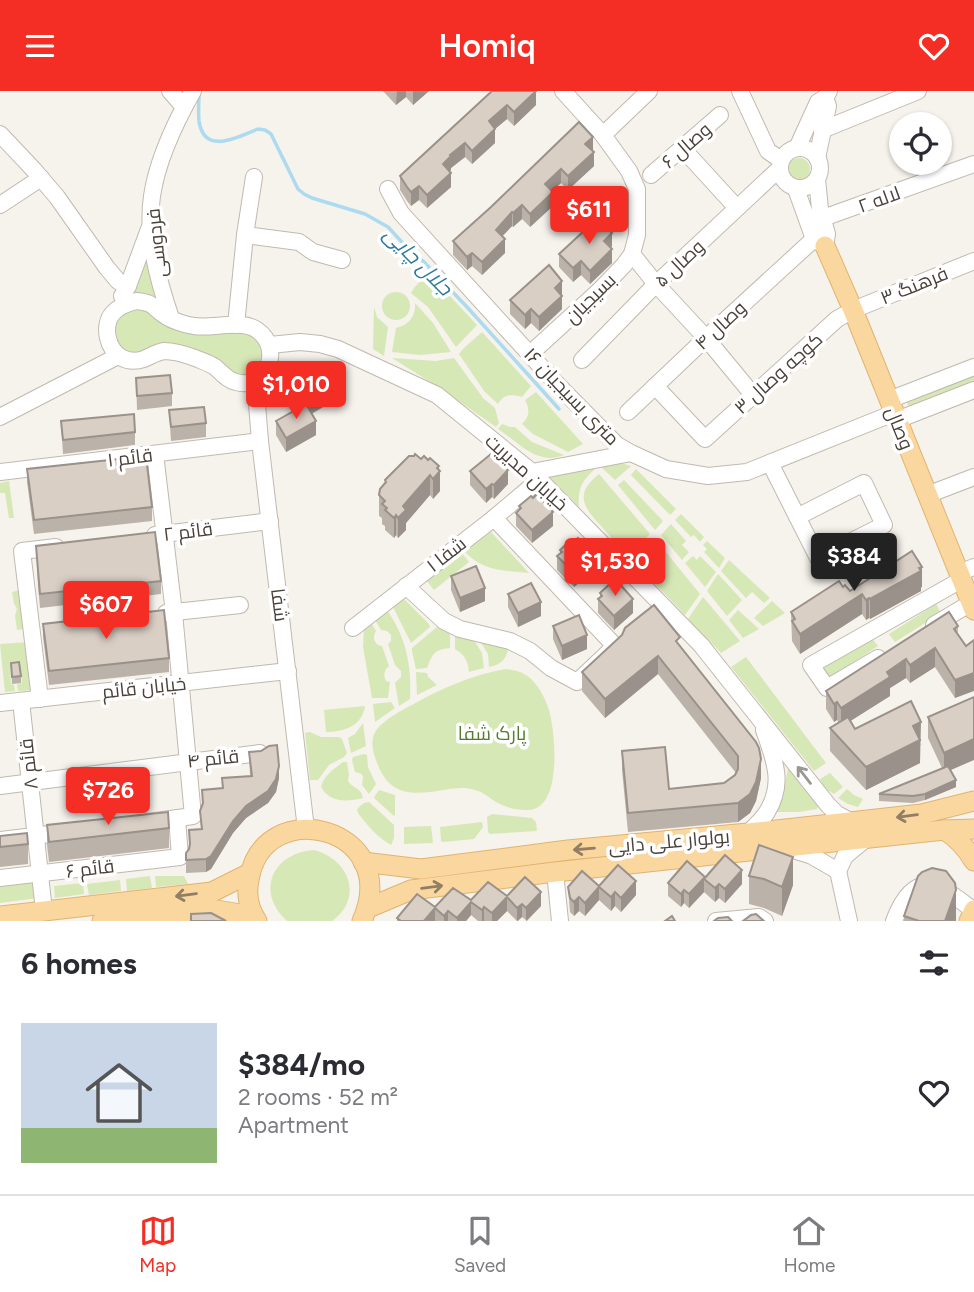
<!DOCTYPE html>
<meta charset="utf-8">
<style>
:root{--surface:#fff;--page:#f7f7f7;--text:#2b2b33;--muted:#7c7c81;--line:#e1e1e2;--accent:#f42e25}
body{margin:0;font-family:Figtree,Cairo,sans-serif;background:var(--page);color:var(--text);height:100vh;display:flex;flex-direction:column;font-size:26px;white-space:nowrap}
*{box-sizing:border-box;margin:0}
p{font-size:23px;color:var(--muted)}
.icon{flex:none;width:38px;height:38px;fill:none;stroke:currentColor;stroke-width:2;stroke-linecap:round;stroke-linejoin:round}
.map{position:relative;height:830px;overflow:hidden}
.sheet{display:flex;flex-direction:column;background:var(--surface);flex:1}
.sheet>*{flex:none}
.fabs{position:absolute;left:889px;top:21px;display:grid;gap:14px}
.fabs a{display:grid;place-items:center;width:63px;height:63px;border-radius:50%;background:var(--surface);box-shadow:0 2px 5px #0004;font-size:35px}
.price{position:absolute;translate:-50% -60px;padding:0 16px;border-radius:7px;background:var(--accent);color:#fff;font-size:23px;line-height:46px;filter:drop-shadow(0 2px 4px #0008)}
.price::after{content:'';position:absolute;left:50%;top:42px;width:21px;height:16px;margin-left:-10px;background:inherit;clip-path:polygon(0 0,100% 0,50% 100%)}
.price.on{background:#222;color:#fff}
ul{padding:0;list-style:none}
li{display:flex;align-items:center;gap:21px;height:175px;padding:0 21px}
li span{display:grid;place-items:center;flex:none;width:196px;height:140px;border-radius:0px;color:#555}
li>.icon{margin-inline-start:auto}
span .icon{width:84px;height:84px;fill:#fffc;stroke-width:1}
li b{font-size:30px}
h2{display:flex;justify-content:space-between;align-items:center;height:84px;padding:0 21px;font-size:30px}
header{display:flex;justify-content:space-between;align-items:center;height:91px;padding:0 21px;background:var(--accent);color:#fff;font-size:32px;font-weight:600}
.menu{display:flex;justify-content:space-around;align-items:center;height:98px;border-top:2px solid var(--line);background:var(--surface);font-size:19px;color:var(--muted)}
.menu a{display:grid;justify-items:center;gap:4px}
.menu .on{color:var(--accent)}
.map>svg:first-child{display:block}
</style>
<header><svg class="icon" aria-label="menu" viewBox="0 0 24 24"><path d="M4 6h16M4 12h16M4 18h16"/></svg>Homiq<svg class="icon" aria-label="heart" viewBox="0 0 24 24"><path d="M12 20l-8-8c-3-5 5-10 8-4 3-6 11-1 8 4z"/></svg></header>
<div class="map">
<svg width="974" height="830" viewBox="0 0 974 830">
<rect width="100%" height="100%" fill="#f6f2ec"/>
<g fill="#d7e8b7">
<circle cx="799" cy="78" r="11"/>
<polygon points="148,151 160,209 143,203 128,203"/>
<polygon points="427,183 433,187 477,234 456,256 428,216 411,202 414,197"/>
<circle cx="396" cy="215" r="14"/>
<path d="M415,212L433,232L451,261L420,264L392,261L396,237C409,234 416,225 415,212Z"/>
<polygon points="128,214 262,246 266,272 245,290 192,264 142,266 114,257 112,229"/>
<polygon points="374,216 377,226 388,236 384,265 373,258"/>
<path d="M482,241L531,295L522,306C511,303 504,303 498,313L484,300L459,263L464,257Z"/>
<polygon points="392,267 436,270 454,267 483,307 495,317 499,332 496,336 443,299"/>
<polygon points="974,283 974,294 910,319 906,309"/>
<path d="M536,301L583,353L568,361L533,343L522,333C530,325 530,319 525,309Z"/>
<path d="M502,333L510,336H515L532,351L564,364C536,375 520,352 498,338Z"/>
<polygon points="617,371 631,375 615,389 601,376 603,373"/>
<path d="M600,373C583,390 578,392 579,416L544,381Z"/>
<polygon points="636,378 676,418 670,424 631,384"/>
<path d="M599,383L650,443L628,464C619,455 610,445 601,435C582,415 575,402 599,383Z"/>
<polygon points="624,389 663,430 655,439 618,394"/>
<polygon points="9,390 14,427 9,427 5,402 0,402 0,392"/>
<polygon points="681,423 704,446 700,451 694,444 691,446 675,429"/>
<polygon points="671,433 686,450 682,454 689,461 682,469 661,444"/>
<path d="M491,441L529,482C502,479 484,481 464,460Z"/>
<polygon points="656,449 700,503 685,524 634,471"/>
<polygon points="707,450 725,467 719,477 704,461 707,458 703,454"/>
<polygon points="461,461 469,471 434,499 426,489"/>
<polygon points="693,465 697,469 700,465 716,481 705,496 685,472"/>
<polygon points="729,469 770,507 764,512 752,501 746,507 721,480"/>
<polygon points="718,483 742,509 727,525 707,500"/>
<polygon points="20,499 24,538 17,539 15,525 17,518 14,512 12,501"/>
<polygon points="402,506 429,533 430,536 411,552 392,514"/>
<polygon points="703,506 740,550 721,562 688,528"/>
<polygon points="772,510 785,522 763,535 754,527"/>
<polygon points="936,513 941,522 895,551 889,543"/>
<path d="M386,518C406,545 412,575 410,608L399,615L395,592L401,586V580L395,574L388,553L391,550V544L387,540L381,539L374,527Z"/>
<polygon points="738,519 759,538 743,547 729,529"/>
<path d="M370,530L376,540C373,545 373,550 378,554L382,555L389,575C384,579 383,584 386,590L390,591L388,607H372L363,556L364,535Z"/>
<path d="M437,536L450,542V557C433,559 433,563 427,577L416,578L412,560V557Z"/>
<path d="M455,544L475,551L482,562L484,577L469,581C468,570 465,564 455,558Z"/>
<polygon points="871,546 878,555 828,588 822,578"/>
<path d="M480,550L509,555C506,569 502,573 489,576L488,563Z"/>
<polygon points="28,551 33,599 18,600 17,593 22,592 20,577 10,578 11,593 14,594 15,600 5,601 0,553"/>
<polygon points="746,566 826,672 814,680 731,576"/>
<path d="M506,578C515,579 523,581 530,587C539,595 545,607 549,619C555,640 562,709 534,718C524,721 506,717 498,712C490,708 484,701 475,699C466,696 458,697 449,698C415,704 389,708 376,669C372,658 370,648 377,638C386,628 400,620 412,614C442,597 472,584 506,578Z"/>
<polygon points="416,581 427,582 428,586 437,594 417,604"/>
<polygon points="391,611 395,617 375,631 373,613"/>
<path d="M365,615C362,635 344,641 326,641L324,619Z"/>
<polygon points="363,632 366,655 351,662 348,647 355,643"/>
<polygon points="310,641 321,646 339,646 342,648 347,662 344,666 329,674 318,689 310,689 305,642"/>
<polygon points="364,663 367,664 368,676 376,693 369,703 362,694 363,686 362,683 355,681 352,669 353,666"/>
<path d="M343,671H347L349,683L348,690C353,698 361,696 363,707C347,711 330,712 321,696C324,684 334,678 343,671Z"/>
<polygon points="788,677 791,678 819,714 817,718 799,721 776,721 784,699"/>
<polygon points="830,682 843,696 834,703 824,697 820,688"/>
<polygon points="847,698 854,704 863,708 858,716 848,713 838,707"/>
<polygon points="379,699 395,704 395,724 394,725 375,708 374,706"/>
<path d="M369,711L394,734V747L391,754C378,747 367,734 358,722L357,719C360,714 364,711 369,711Z"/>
<polygon points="492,723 532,727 536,731 537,740 490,743 488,741 487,726"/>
<polygon points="482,731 483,736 474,748 443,751 441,750 440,736"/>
<polygon points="431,735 433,752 404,753 404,736"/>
<path d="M314,759C349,768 364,807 332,830H287C255,801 272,762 314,759Z"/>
<polygon points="150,785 152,797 127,800 126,788"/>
<polygon points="155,785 184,785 188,793 156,796"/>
<polygon points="120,789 121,800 89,804 87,793"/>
<polygon points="37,791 38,807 0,812 0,795"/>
<polygon points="83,792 84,803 55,807 54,795"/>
</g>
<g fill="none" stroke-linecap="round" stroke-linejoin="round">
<path stroke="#acdbef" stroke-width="3.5" d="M199,1C199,11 198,21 199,30C204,65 238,46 258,38L265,39L271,43L298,98L304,103L312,107L365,123L388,136L412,162L423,170L467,216L559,318"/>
<defs>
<g id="minor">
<polyline points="170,0 184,16"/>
<polyline points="740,0 768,60 781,69"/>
<polyline points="822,39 918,0"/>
<polyline points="0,43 34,79 57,106 107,177 118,190 128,195"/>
<polyline points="603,44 649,0"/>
<circle cx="800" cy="77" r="20"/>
<polyline points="797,57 818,11 825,7 829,0"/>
<polyline points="683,58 737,117"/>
<polyline points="817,67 828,15 825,7"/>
<polyline points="651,84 720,24"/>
<polyline points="388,98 401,122 555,291 617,354 631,362 666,378 708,385 747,381 894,322"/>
<polyline points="796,98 814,148 825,155 827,143 820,118 817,88"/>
<polyline points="0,114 41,87"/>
<polyline points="823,127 974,73"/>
<polyline points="245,144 299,151 313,161 342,169"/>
<polyline points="632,163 656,193 706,247 753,304"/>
<polyline points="122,205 128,195 149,138"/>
<path d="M136,210C155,212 151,215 164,224C171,229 185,234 194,235C212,238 242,228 257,239C284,258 266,300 236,291C227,289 222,282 215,276C209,272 202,270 195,267C187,264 173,260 164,260C157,261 151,265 144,268C126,274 112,264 108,247C106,239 107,228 113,222C119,215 128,212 136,210Z"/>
<path d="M171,227C158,189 146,146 152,105C157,71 176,30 193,0"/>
<polyline points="236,234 245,144 254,86"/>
<polyline points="270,254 300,251 320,253 338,258 437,304 532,381 701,554 828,714 837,723 852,731"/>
<polyline points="530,263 599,200 624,174 632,163 637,144 637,98 629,80 603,44 563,0"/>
<polyline points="582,269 656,193 779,78"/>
<polyline points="255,289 260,350 306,738"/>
<polyline points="655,295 705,348 837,228 853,219 974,170"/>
<polyline points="889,309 974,276"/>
<polyline points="628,321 706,247 814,148"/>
<polyline points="0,326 118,265"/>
<polyline points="897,329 974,299"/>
<polyline points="770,372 818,467 884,434 864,392 797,426"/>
<polyline points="0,381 260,350"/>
<polyline points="532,381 631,362"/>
<polyline points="927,404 974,386"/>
<polyline points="155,444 270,430"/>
<polyline points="959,482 974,476"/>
<polyline points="406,495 444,530 460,538 510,550 530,560 551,577 577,591 615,555 494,427"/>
<polyline points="166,522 240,514"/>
<polyline points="934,534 971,512"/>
<polyline points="353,537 494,427 539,389"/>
<polyline points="878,567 827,597 811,574 961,489"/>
<polyline points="40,608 22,460 56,456"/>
<polyline points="21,610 44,820"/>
<polyline points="0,612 288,580"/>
<polyline points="0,695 260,662"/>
<polyline points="148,731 193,725 174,522 155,363"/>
<path d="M748,742C754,736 762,729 767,721C785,692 774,668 764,639"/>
<polyline points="0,749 66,741"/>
<polyline points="790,758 812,765 838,780"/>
<polyline points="838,780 849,830"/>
<polyline points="838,780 845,765 867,747"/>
<polyline points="555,781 560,830"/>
<polyline points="0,787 180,766 177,727"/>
<polyline points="716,830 759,826 765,830"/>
<path d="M894,830C914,777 938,791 974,820"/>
</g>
<g id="major">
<polyline points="825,155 853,219 974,519"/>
<path d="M944,739C958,747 966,757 974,770"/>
<polyline points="363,771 421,778 568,759 748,742 922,723 974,710"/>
<polyline points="368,817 411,799 555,781 944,739 974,738"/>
<polyline points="0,825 212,801 250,782"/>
<polyline points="102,830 216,819 253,825"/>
<path d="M257,830C249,818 246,803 249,789C263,701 404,736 362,830"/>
<polyline points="969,830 974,819"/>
</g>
</defs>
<use href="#minor" stroke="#c1b9af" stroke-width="18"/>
<use href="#major" stroke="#e1b36f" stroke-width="21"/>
<use href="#minor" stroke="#fff" stroke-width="16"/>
<use href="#major" stroke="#fbd7a0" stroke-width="19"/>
</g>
<g fill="#bbb2a9">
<polygon points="383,0 429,0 413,14 406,6 396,14"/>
<polygon points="492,0 536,14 514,35 507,28 495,38 495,52 472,73 465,66 451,77 450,80 451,96 427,117 419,109 411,115 407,110 400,99 400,85"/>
<polygon points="593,59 592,60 594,75 568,99 561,92 552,100 553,115 530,136 522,128 513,136 512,135 502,145 505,162 482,184 472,175 467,179 453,164 453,150 491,116"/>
<polygon points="612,155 611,157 612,172 590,193 581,184 573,191 559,176 559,163"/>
<polygon points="562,204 562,218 539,240 531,232 525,238 510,223 510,209"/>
<polygon points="136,287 172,302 172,315 137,319"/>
<polygon points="299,292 340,306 312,323 316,344 286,361 276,344 276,330 304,314 299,305"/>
<polygon points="169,319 206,332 206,346 171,350"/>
<polygon points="61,330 135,341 135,354 63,363"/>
<polygon points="421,368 439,378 440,400 433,408 430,404 406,432 406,439 398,447 396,444 394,447 385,439 385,435 382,433 382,427 379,425 379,404 385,393 385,389"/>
<polygon points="27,378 152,416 152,430 34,443 27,391"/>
<polygon points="470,380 508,393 494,408 492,406 486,412 470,394"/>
<polygon points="519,415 553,435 532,452 516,435 516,422 519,419"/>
<polygon points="36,455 161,490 161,503 40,517 38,495"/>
<polygon points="560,459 593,479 574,496 557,479 557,465 560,463"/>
<polygon points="451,485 485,510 460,521 451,499"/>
<polygon points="843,496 850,500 922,496 921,496 921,500 870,528 869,527 866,529 862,523 800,563 792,550 791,521"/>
<polygon points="600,502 633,522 614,539 598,522 598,508 600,506"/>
<polygon points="508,503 541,525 518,536 508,516"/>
<polygon points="43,533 169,567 169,581 49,594 43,546"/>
<polygon points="553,535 587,558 562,569 553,548"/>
<polygon points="958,535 955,607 935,576 910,592 906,587 890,597 890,605 850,630 855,638 921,653 920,654 920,672 866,699 830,660 830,637 839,632 837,629 834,631 826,618 826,600"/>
<polygon points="680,555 761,687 756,710 750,722 738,731 628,741 622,679 622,660 669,698 724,692 735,684 736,682 658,583 605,627 582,600 582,581"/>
<polygon points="11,572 21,585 21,592 12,593"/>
<polygon points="974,606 951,679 956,696 925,709 913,712 879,710 879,703 942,677 928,647 928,626"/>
<polygon points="249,661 279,687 276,701 268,712 246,727 233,742 211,778 206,781 186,782 186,762 190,756 189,739 201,738 200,720 203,714 202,699 222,697 222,687 250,685"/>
<polygon points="47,734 169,737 169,757 49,771 47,754"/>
<polygon points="0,745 28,753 28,773 0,776"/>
<polygon points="749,785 793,794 782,825 764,817 749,813"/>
<polygon points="705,786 742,793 725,812 719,807 715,811 704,801 689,817 684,812 681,816 668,805 668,792"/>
<polygon points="599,795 636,804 621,821 615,815 611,820 599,809 585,825 579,820 574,825 570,821 568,796"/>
<polygon points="507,805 541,815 527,830 522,826 518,830 517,830 507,820 497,830 478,830 471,824 466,830 397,830 397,827 435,816 471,809"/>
<polygon points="904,825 956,830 904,830"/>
</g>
<g fill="#99918a">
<polygon points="397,0 406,0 406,6 396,14"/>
<polygon points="413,0 429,0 413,14"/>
<polygon points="536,0 536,14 514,35 514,21"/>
<polygon points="507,14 507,28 495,38 495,52 472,73 472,60 489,30"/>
<polygon points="593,46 593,59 585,67 585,53"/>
<polygon points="465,52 465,66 451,77 451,79 443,86 443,73 450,64"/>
<polygon points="594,61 594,75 568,99 568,85"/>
<polygon points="561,78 561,92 545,107 545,93"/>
<polygon points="451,82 451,96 427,117 427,104"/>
<polygon points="419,95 419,109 411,115 411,101"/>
<polygon points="553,101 553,115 530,136 530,123"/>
<polygon points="522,114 522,128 513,136 513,122"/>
<polygon points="512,121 512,135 496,152 496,139"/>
<polygon points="612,142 612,155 604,164 604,150"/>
<polygon points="505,148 505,162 482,184 482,171"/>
<polygon points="612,158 612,172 590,193 590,180"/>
<polygon points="472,162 472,175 467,179 467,166"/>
<polygon points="581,170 581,184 573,191 573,177"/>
<polygon points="562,190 562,204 555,210 555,197"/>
<polygon points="562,205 562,218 539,240 539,226"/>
<polygon points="531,218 531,232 525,238 525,224"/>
<polygon points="340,292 340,306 310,323 310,310"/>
<polygon points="316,330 316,344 286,361 286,347"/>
<polygon points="439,375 439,381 440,380 440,400 433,408 433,388"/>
<polygon points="508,379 508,393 494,408 494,394"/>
<polygon points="430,384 430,404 406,432 406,439 398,447 398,427 403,415"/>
<polygon points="492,393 492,406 486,412 486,398"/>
<polygon points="553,421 553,435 532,452 532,439"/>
<polygon points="396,424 396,444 394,447 394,427"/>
<polygon points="593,465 593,479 574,496 574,482"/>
<polygon points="922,476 922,496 921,496 921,500 870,528 870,508"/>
<polygon points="485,497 485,510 460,521 460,507"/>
<polygon points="862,503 862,523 800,563 800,543"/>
<polygon points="869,507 869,527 866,529 866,509"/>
<polygon points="633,508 633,522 614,539 614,525"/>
<polygon points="541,511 541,525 518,536 518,522"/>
<polygon points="587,544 587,558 562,569 562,555"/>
<polygon points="935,557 935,576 910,592 910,574"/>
<polygon points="658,565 658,583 605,627 605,608"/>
<polygon points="906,568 906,587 890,597 890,605 841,636 841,617 887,581"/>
<polygon points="974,582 974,600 955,607 955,589"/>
<polygon points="837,611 837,629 834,631 834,613"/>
<polygon points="921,631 920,672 866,699 866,676 913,635"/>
<polygon points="974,648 974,669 944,682 944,662"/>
<polygon points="761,668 761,687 756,710 750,722 738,731 738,712"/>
<polygon points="279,675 279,687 276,701 268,712 246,727 233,742 211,778 206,781 206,768 233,730"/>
<polygon points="956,689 956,696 925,709 925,703"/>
<polygon points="793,766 793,794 782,825 782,796"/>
<polygon points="742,779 742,793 725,812 725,798"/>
<polygon points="704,788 704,801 689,817 689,803"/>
<polygon points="636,790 636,804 621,821 621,807"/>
<polygon points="719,793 719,807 715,811 715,797"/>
<polygon points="599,796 599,809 585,825 585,812"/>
<polygon points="684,799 684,812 681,816 681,803"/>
<polygon points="956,799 956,830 945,830"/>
<polygon points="541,801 541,815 526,830 526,817"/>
<polygon points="615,801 615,815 611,820 611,806"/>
<polygon points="507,806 507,820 497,830 492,830 492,822"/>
<polygon points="579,806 579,820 574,825 574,811"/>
<polygon points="471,811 471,824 466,830 457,830 457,827"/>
<polygon points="522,813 522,826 517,830 517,817"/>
<polygon points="484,816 484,830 482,830 482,819"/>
<polygon points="435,817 435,830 424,830"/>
<polygon points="448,820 448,830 444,830 444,825"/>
</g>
<g fill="#dacfc5" stroke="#99918a" stroke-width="2">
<polygon points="492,0 536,0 514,21 507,14 489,30 495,38 472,60 465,52 450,64 451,65 443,73 451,82 427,104 419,95 411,101 407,96 400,85"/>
<polygon points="579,31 593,46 585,53 594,61 568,85 561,78 545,93 553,101 530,123 522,114 513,122 512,121 496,139 505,148 482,171 472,162 467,166 453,150 491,116"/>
<polygon points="598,127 612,142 604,150 612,158 590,180 581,170 573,177 559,163"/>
<polygon points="549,174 562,190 555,197 562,205 539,226 531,218 525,224 510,209"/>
<polygon points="330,274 340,292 310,310 299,292"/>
<polygon points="170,284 172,302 137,305 136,287"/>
<polygon points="306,313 316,330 286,347 276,330"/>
<polygon points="204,316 206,332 171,336 169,319"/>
<polygon points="134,323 135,341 63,349 61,330"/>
<polygon points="415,363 421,368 424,365 428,369 430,367 439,375 437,377 440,380 433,388 430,384 403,415 406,419 398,427 396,424 394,427 385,419 387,417 382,413 385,410 379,404 380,398 386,391 385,389 409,365 414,365"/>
<polygon points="491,363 508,379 494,394 492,393 486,398 470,380"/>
<polygon points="146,365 152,416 34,429 27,378"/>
<polygon points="537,403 553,421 532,439 516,422 521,417 519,415 531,405 533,407"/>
<polygon points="155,441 161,490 40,503 36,455"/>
<polygon points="578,447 593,465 574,482 557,465 562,461 560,459 571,449 573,451"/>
<polygon points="912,460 922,476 919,477 921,480 870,508 869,507 866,509 862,503 800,543 792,530 795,528 791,521 839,490 843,496 845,494 850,500"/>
<polygon points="476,475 485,497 460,507 451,485"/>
<polygon points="618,491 633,508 614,525 598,508 602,505 600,502 611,492 613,494"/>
<polygon points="531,492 541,511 518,522 508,503"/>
<polygon points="654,514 680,546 676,550 756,651 759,657 761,668 756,691 750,703 738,712 628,722 622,660 665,656 669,698 724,692 735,684 738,678 738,665 658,565 605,608 582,581 622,544 625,537"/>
<polygon points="164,519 169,567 49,580 43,533"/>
<polygon points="949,521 958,535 954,538 966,555 974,549 974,582 955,589 935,557 910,574 906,568 887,581 890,586 841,617 837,611 834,613 826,600"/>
<polygon points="579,524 587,544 562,555 553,535"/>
<polygon points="19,571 21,585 12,586 11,572"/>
<polygon points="974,606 974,648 944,662 928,626"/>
<polygon points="911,610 921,631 913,635 920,649 866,676 830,637 848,626 855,638"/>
<polygon points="277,654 279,675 276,688 268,700 246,715 233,730 211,765 206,768 186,769 186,762 189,758 190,753 189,739 202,738 200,720 203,712 202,699 223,697 222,687 252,685 249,661 261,660 269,655"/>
<polygon points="948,675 956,689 925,703 913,705 879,703"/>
<polygon points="168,721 169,737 49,751 47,734"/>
<polygon points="27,742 28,753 0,756 0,745"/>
<polygon points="759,754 793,766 782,796 764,788 749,785"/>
<polygon points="725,764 742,779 725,798 719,793 715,797 704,788"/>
<polygon points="687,770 705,786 689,803 684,799 681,803 668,792"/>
<polygon points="618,774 636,790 621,807 615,801 611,806 599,796 585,812 579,806 574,811 570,807 568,796 582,780 599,795"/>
<polygon points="932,777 946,780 955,792 956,799 945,830 919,830 904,825 918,785 922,781"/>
<polygon points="525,786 541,801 526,817 522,813 517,817 507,806 492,822 484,816 482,819 471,811 457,827 448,820 444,825 435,817 424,830 401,830 397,827 417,803 435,816 453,797 471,809 488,791 507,805"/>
<polygon points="211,822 226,830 191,830 191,823"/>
<polygon points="756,823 764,830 743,830 751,824"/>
<polygon points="672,825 675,830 665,830"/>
<polygon points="728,826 732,830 714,830 718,827"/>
</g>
<defs><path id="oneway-shaft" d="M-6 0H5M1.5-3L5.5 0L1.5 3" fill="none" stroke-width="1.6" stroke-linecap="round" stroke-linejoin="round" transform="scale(1.75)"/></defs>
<use stroke="#9b9793" href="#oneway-shaft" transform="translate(804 684) rotate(-128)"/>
<g stroke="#917e63">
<use href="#oneway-shaft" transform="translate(907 725) rotate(173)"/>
<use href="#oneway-shaft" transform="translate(584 758) rotate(175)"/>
<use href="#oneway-shaft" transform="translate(432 796) rotate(-7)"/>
<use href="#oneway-shaft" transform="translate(186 804) rotate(173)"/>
</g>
<g text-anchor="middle" stroke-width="7" stroke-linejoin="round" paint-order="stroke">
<g font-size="19" fill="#4a423a" stroke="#fff">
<text transform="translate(686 54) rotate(-41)" y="7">وصال ۶</text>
<text transform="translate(879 108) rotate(-20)" y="7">لاله ۲</text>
<text transform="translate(156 152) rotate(-96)" y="7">فردوسی</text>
<text transform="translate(679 172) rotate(-43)" y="7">وصال ۵</text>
<text transform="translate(914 194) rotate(-22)" y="7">فرهنگ ۳</text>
<text transform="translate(590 207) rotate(-44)" y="7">بسیجیان</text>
<text transform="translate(720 234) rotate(-43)" y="7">وصال ۴</text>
<text transform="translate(778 282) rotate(-42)" y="7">کوچه وصال ۳</text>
<text transform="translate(572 305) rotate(46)" y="7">۱۶ متری بسیجیان</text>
<text transform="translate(900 337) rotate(68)" y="7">وصال</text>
<text transform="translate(130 366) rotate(-7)" y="7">قائم ۱</text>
<text transform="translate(527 381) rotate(42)" y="7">خیابان مدیریت</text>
<text transform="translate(188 440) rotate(-7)" y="7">قائم ۲</text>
<text transform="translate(446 463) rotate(-38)" y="7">شفا ۱</text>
<text transform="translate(280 514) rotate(83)" y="7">شفا</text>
<text transform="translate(144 596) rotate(-6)" y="7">خیابان قائم</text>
<text transform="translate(213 667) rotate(-6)" y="7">قائم ۴</text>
<text transform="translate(28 673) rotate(-96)" y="7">قائم ۸</text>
<text transform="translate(669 750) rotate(-5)" y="7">بولوار علی دایی</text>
<text transform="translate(90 777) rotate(-7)" y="7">قائم ۶</text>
</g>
<g font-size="19" fill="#537c2d" stroke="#fff">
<text x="492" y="649">پارک شفا</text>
</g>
<g font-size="21" font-style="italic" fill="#2f7a9c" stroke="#fff">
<text transform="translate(418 170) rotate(45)" y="7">جلال چایی</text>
</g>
</g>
</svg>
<div class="fabs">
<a><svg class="icon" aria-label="locate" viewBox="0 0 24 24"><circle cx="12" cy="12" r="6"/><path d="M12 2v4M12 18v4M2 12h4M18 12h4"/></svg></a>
</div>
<b class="price" style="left:589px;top:155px">$611</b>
<b class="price" style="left:296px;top:330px">$1,010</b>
<b class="price on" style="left:854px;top:502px">$384</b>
<b class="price" style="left:615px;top:507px">$1,530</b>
<b class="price" style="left:106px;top:550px">$607</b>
<b class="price" style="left:108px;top:736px">$726</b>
</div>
<section class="sheet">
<h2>6 homes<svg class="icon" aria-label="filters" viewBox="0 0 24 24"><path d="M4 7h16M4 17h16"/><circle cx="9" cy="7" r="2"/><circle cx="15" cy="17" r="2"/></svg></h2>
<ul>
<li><span style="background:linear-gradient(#c9d6e8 75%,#8fb573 0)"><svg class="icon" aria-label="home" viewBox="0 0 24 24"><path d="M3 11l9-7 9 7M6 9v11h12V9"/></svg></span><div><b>$384/mo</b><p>2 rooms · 52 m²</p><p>Apartment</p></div><svg class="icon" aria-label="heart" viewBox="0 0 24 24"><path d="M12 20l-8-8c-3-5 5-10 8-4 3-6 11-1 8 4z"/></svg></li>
</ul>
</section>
<nav class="menu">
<a class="on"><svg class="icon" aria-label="map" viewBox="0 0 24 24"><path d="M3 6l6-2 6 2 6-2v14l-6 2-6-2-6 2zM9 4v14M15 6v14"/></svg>Map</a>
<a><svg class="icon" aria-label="saved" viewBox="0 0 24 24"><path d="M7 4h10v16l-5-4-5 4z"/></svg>Saved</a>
<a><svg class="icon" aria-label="home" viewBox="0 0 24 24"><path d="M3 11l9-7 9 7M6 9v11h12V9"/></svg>Home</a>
</nav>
